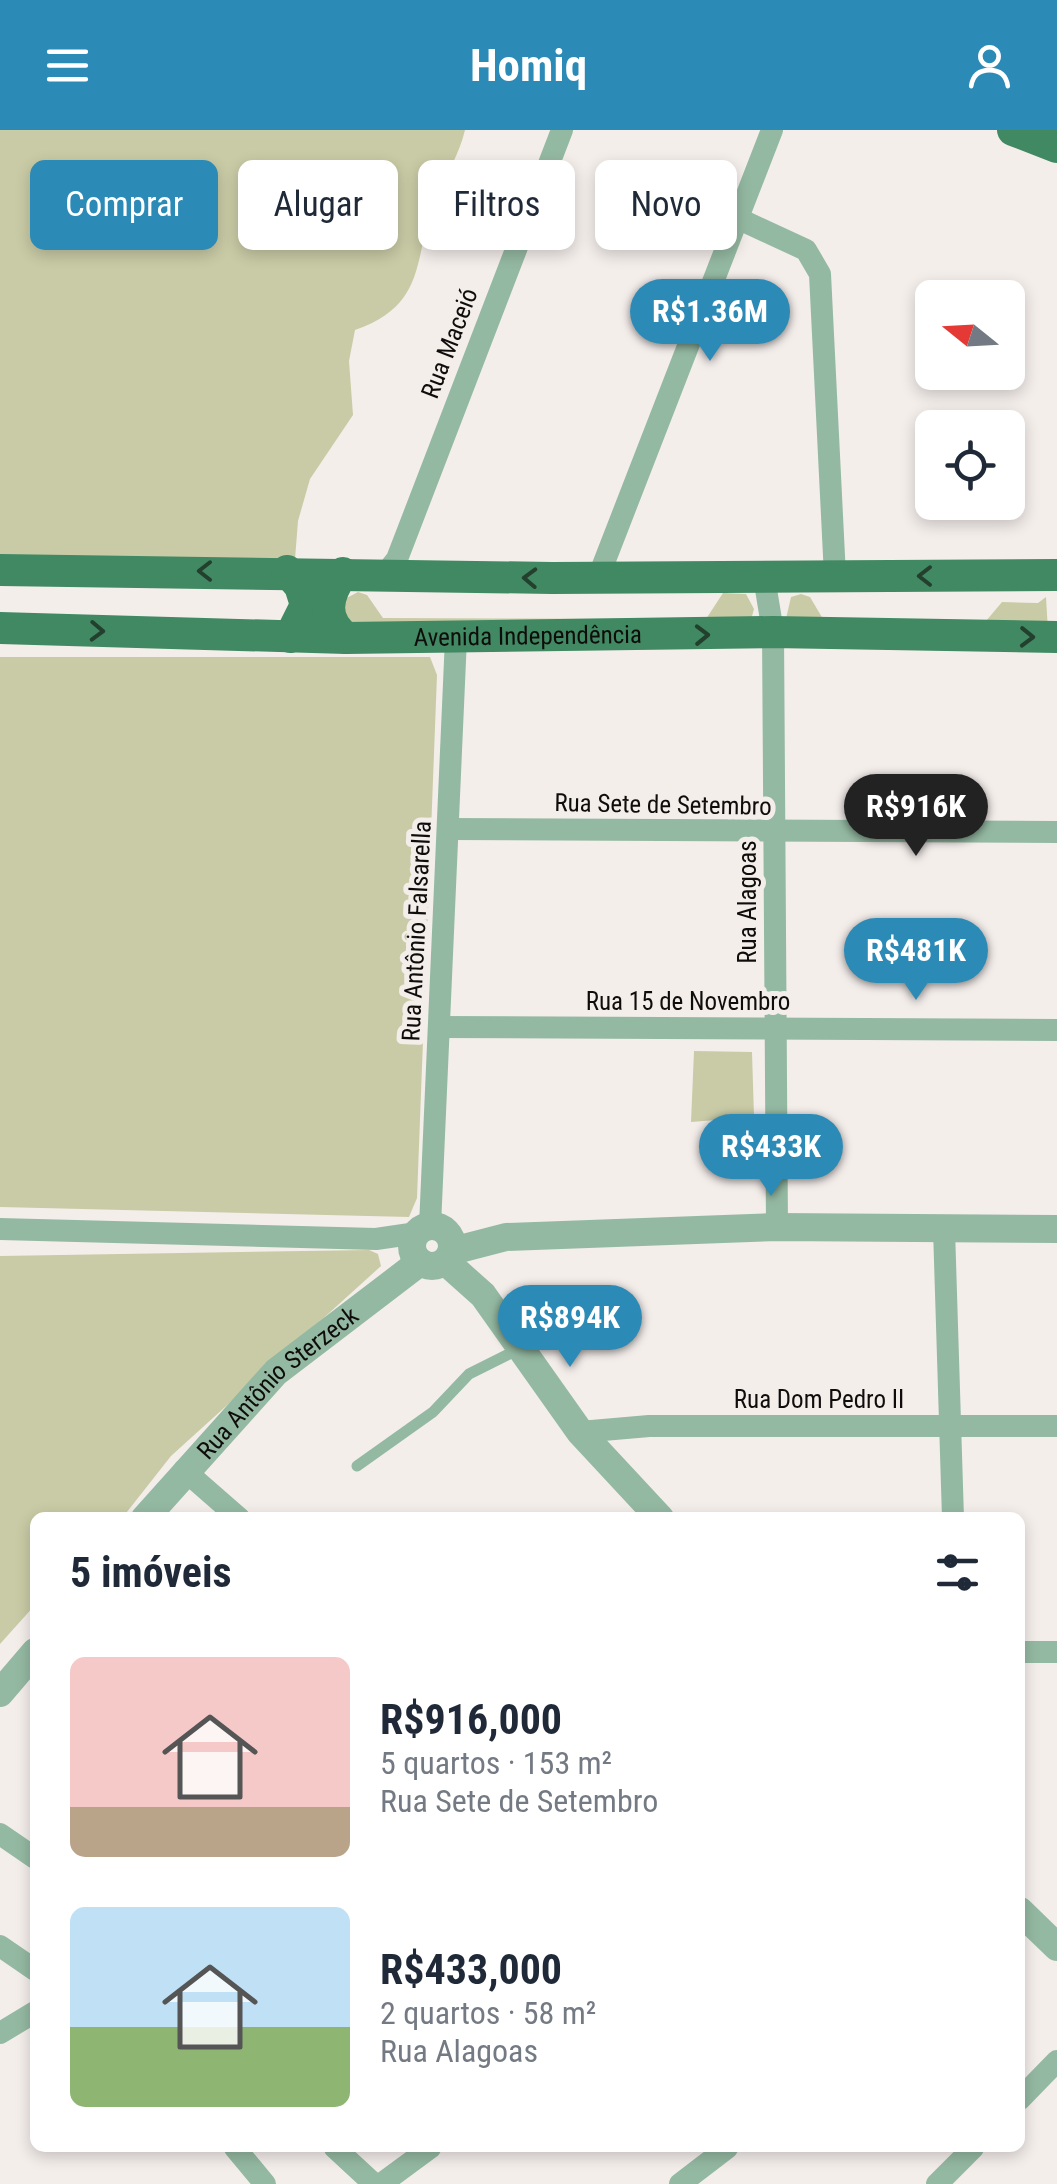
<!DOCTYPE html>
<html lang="pt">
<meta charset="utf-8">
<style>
:root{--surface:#fff;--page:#f6f6f7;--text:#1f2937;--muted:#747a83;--accent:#2c8ab6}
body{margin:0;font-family:"Roboto Condensed",sans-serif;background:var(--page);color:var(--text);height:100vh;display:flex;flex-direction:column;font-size:38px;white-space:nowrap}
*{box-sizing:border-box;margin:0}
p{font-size:32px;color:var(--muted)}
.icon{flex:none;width:55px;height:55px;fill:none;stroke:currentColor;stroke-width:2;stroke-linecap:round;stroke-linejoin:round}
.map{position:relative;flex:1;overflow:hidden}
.side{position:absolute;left:30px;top:1382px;width:995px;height:640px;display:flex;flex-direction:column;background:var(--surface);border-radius:15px;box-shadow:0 5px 15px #0003}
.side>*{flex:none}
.banner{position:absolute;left:30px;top:30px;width:998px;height:90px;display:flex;gap:20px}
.needle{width:65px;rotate:288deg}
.buttons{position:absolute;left:915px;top:150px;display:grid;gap:20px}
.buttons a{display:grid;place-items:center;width:110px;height:110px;border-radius:15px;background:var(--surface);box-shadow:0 5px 15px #0003;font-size:50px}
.price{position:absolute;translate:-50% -85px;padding:0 22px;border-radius:35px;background:var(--accent);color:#fff;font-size:32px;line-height:65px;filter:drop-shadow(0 2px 5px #0008)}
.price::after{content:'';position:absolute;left:50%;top:60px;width:30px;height:22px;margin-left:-15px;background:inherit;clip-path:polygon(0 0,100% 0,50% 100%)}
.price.current{background:#222;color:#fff}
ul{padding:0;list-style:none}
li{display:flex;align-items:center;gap:30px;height:250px;padding:0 40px}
li span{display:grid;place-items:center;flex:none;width:280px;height:200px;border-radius:15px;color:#555}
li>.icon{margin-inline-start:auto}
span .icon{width:120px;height:120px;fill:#fffc;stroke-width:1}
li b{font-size:42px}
h2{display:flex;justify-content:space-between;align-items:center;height:120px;padding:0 40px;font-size:42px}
.chip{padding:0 35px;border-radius:15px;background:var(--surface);box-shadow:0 5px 15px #0003;font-size:35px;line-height:90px}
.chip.current{background:var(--accent);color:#fff}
header{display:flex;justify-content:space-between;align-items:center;height:130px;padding:0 40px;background:var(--accent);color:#fff;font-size:45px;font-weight:700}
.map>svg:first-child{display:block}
</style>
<header><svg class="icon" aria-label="menu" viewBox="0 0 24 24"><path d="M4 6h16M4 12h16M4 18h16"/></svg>Homiq<svg class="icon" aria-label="person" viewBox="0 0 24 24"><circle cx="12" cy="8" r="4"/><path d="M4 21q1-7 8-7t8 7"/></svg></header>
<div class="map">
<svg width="1057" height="2054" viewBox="0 0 1057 2054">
<rect width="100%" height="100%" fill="#f4eeeb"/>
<g fill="#c9cba6">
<path d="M0,0H465C459,25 448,41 438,63C411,123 432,173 355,200L349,231L353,285L310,349L298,391L295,429L0,428Z"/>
<polygon points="358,462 367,465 383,488 706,489 723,463 746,464 754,479 751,490 349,500 339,472"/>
<polygon points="801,464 810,467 823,489 986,491 1002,472 1038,473 1046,467 1048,501 785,493 791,467"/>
<polygon points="0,527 430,527 437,545 417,1068 409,1087 0,1077"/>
<polygon points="694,921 752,922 754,987 691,992"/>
<polygon points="369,1120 378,1124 381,1136 171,1326 123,1387 35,1388 35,1475 0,1514 0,1126"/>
</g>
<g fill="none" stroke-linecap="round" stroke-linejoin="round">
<polyline stroke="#94b9a2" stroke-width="11" points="357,1336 433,1282 469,1244 519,1219"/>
<g stroke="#94b9a2" stroke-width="22">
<polyline points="737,88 806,120 820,144 835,446"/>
<polyline points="386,443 397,429 562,0"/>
<polyline points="764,447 773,502 777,1097"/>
<polyline points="598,448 772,0"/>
<polyline points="448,699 1057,702"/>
<polyline points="439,897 1057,900"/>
<polyline points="430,1096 456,508"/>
<polyline points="0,1099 376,1109 417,1103"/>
<polyline points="944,1099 953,1388"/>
<polyline points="580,1302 649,1296 1057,1296"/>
<polyline points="184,1340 239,1388"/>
<polyline points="1020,1522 1057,1522"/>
<polyline points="0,1704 35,1728"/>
<polyline points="0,1816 35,1840"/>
<polyline points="0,1903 35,1882"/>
<polyline points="1020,1969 1057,1931"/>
<polyline points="235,2018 265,2054"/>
<polyline points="335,2018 374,2054"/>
<polyline points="381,2054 430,2018"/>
<polyline points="680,2054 727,2018"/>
<polyline points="937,2054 973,2018"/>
</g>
<g stroke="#94b9a2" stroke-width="28">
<circle cx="432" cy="1116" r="20"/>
<polyline points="452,1121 506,1107 777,1097 1057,1099"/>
<polyline points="446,1132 483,1165 580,1302 660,1388"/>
<path id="s1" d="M145,1388L276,1242L420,1132"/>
<polyline points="0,1563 35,1522"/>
<polyline points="1020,1781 1057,1817"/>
</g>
<g stroke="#408962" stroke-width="32">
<polyline points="1013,0 1057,17"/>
<polyline points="0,440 552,448 1057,445"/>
<polyline points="287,441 300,456 306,475 290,507"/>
<path d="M343,443C326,467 322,489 346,508"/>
<path id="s2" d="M0,498L346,508L773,502L1057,507"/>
</g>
</g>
<defs><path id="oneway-chevron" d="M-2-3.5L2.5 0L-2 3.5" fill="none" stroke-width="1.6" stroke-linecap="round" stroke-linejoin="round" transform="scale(2.5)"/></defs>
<g stroke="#233f2e">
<use href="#oneway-chevron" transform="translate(205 441) rotate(-180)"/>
<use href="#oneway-chevron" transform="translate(925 446) rotate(-180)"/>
<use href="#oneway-chevron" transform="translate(530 448) rotate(-178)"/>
<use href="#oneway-chevron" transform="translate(97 501) rotate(2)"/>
<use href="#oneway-chevron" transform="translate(702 505) rotate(-1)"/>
<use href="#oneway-chevron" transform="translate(1027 507) rotate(1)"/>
</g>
<g text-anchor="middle" stroke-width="10" stroke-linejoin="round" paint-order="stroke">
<g font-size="25" fill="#0f0d0c" stroke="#f4eeeb">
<text transform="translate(449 213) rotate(-69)" y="9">Rua Maceió</text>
<text dy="9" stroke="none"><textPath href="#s2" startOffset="528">Avenida Independência</textPath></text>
<text transform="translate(663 674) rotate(1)" y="9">Rua Sete de Setembro</text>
<text transform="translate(747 772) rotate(-90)" y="9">Rua Alagoas</text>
<text transform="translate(416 801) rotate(-87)" y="9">Rua Antônio Falsarella</text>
<text x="688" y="880">Rua 15 de Novembro</text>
<text dy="9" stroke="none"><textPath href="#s1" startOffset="190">Rua Antônio Sterzeck</textPath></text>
<text x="819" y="1278">Rua Dom Pedro II</text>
</g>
</g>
</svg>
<div class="buttons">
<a><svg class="needle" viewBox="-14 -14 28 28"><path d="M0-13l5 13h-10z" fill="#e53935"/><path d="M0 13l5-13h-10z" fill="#747a83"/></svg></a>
<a><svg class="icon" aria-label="locate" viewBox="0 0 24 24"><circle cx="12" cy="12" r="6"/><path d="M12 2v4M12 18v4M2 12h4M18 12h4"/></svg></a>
</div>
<b class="price" style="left:710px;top:234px">R$1.36M</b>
<b class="price current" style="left:916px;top:729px">R$916K</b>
<b class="price" style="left:916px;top:873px">R$481K</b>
<b class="price" style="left:771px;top:1069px">R$433K</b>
<b class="price" style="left:570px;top:1240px">R$894K</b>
<div class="banner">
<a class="chip current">Comprar</a>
<a class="chip">Alugar</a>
<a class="chip">Filtros</a>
<a class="chip">Novo</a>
</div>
<section class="side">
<h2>5 imóveis<svg class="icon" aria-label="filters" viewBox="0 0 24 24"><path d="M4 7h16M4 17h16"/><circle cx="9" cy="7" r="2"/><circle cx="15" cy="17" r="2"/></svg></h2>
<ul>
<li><span style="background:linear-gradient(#f6c9c9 75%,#b9a48a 0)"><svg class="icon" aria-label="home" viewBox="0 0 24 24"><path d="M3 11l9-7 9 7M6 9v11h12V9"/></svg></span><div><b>R$916,000</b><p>5 quartos · 153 m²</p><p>Rua Sete de Setembro</p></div></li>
<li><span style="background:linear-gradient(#bfe0f5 60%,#8fb573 0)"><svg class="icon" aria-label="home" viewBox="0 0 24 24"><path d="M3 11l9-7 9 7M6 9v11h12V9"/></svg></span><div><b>R$433,000</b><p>2 quartos · 58 m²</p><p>Rua Alagoas</p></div></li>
</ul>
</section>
</div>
